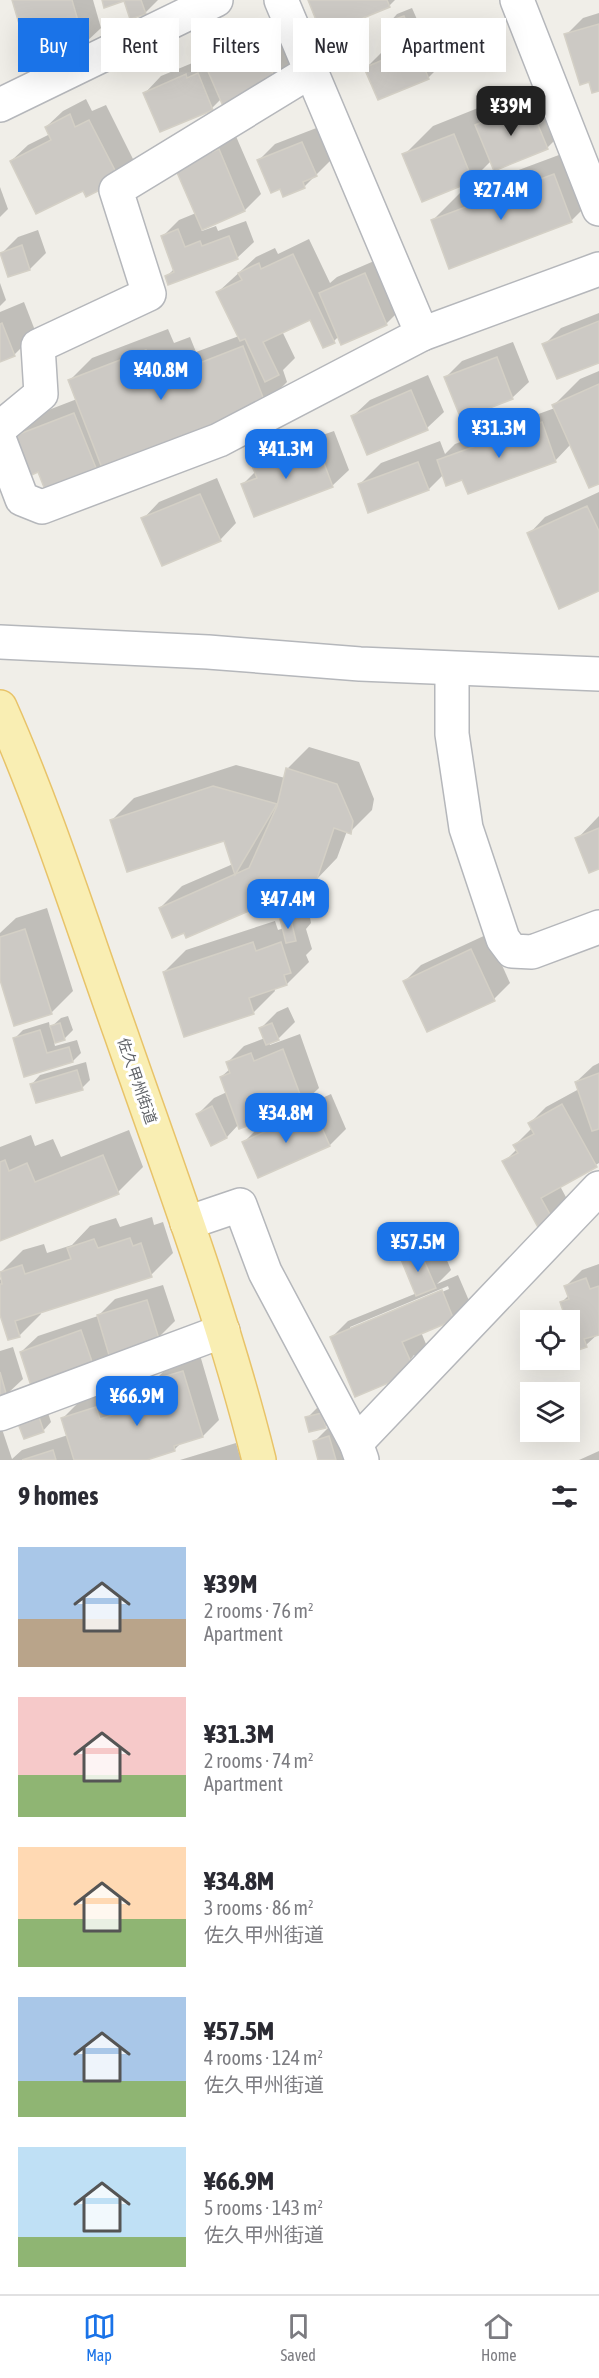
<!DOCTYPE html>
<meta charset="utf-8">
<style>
:root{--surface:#fff;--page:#f2f2f3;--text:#2b2b33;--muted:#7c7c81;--line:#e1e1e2;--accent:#1a73e8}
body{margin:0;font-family:"Asap Condensed","Noto Sans JP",sans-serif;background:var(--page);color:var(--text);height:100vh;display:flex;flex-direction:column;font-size:22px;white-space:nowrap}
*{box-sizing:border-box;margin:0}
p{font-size:20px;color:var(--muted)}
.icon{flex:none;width:33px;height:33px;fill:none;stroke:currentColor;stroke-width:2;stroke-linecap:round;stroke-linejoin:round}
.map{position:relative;height:1460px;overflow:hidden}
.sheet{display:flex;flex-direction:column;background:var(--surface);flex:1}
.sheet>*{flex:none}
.top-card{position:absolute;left:18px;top:18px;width:564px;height:54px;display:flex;gap:12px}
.tools{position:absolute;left:520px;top:1310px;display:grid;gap:12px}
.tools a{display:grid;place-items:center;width:60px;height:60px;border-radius:0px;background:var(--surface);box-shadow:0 6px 24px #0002;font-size:30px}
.price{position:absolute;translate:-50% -51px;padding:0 14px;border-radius:12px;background:var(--accent);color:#fff;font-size:20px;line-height:39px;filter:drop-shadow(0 2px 3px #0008)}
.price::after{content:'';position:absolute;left:50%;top:36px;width:18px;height:14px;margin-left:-9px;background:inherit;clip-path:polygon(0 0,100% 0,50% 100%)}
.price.on{background:#222;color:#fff}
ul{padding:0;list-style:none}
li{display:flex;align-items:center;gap:18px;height:150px;padding:0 18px}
li span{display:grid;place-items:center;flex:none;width:168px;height:120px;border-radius:0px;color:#555}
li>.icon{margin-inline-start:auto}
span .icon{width:72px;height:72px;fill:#fffc;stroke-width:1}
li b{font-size:26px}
h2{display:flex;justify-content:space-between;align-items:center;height:72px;padding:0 18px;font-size:26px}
.pill{padding:0 21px;border-radius:0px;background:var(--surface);box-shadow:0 6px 24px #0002;font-size:21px;line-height:54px}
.pill.on{background:var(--accent);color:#fff}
.dock{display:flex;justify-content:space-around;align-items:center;height:84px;border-top:2px solid var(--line);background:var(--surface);font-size:16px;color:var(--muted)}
.dock a{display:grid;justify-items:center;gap:3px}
.dock .on{color:var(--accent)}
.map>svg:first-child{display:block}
</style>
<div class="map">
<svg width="599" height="1460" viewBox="0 0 599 1460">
<rect width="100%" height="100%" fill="#f0eee8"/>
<g fill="#0003" fill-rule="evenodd">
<polygon points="14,0 93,0 101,28 84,44 67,43"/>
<polygon points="126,0 158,0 145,13"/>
<polygon points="309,0 395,0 389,6"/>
<polygon points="412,8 419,24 410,32 389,23 397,14"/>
<polygon points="599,13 599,89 590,80 566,35 583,18"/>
<polygon points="277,29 293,65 277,81 221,99 212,108 145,93 161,76 202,59 204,63 214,58 215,60 224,51"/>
<polygon points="432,30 445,61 428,78 366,68 382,52"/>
<polygon points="525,91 529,100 548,93 563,132 547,148 491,161 472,180 404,155 433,126 483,106 487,116 504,99"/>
<polygon points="86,99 92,111 106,105 135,163 84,189 11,161 28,145 50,134 46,127 63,111"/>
<polygon points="319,127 332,159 304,187 281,188 259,160 275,144"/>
<polygon points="235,134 261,194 245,210 201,229 202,231 216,226 218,231 246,221 254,242 237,258 167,276 174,269 163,236 179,220 196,213 177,168"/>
<polygon points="583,146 599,193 571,221 433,220 462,191"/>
<polygon points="0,187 8,209 0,217"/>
<polygon points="38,230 46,253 30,269 2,253 18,237"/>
<polygon points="309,239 330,283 337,277 381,258 403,307 386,324 339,336 334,341 311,318 282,331 295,358 283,370 287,382 265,404 99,477 39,470 11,438 33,416 77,399 70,380 92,358 168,329 174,343 190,337 196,352 239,336 218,292 256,257 275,248 278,254"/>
<polygon points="0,283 6,300 0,306"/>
<polygon points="24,302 36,333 14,355 0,360 0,312"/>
<polygon points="599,313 599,361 544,345 561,328"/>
<polygon points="513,342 529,382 512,398 446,377 462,361"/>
<polygon points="599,371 599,482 571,444 555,461 463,478 444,474 429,489 359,485 381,463 440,441 445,454 455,444 555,408 554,405 580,379"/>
<polygon points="428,375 444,412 427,428 353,416 370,400"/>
<polygon points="334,431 349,470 332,486 243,484 256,471 252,461 268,445 291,436 294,445"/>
<polygon points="217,478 236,523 220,540 143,519 159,502"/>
<polygon points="599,492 599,589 529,534 545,517"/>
<polygon points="309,747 359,762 374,799 372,810 350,832 347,831 337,858 315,881 160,908 182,886 233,864 225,839 112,820 134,798 236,765 285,778 287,769"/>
<polygon points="599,816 599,867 577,839"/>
<polygon points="307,901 311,923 306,929 312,949 306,955 309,962 287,984 274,988 275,991 253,1013 164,972 186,950 275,921 278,930 284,928 282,919 298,903"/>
<polygon points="47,908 73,991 51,1013 0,975 0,933 16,918"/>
<polygon points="488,934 510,983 494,999 405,981 421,965"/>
<polygon points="288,1007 295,1022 278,1039 269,1042 270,1045 300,1034 319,1088 302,1104 239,1124 227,1137 212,1144 198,1114 214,1098 227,1092 221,1077 230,1069 228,1062 244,1046 265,1038 261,1028 277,1012"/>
<polygon points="68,1016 73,1030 64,1039 54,1042 55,1046 77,1040 81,1053 73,1061 25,1075 15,1038 23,1030 49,1022 50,1028 61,1018"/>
<polygon points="86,1062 90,1080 82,1088 32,1084 40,1075"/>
<polygon points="599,1063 599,1163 560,1186 568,1201 540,1229 504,1162 517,1149 515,1145 531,1129 530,1123 546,1107 579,1089 576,1082 593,1066"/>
<polygon points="331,1094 346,1129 330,1145 259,1176 244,1142 260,1126"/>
<polygon points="129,1130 143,1167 118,1192 0,1239 0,1147 31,1135 35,1146 53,1139 61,1157"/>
<polygon points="152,1217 154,1225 163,1222 173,1253 151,1275 40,1311 41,1314 19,1336 0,1310 0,1280 2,1278 1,1272 23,1250 44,1244 47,1253 72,1245 90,1226 116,1218 120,1227"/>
<path d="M436,1234L451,1270L437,1284L458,1275L470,1303L453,1319L421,1332L426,1344L414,1361L416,1357L414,1355L406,1366L332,1337L348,1321L417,1293L402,1258L418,1241ZM448,1286L449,1289L350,1331V1327Z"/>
<polygon points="599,1264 599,1333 586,1345 570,1351 570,1320 568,1320 562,1302 569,1295 566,1286 582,1270"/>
<polygon points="163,1285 175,1321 158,1338 110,1353 94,1369 21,1352 38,1336 98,1316 115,1299"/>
<polygon points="13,1347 23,1379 6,1395 0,1397 0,1351"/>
<polygon points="200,1355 219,1420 203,1436 182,1442 174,1450 142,1460 0,1460 0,1430 2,1429 12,1459 22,1450 68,1435 63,1418 79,1402 112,1392 116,1403 158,1390 155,1380 171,1364"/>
<polygon points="329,1396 347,1405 325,1427 307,1418"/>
<polygon points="46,1407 51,1422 43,1431 19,1422"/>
<polygon points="336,1420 364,1460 320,1460 314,1442"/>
<polygon points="236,1443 241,1460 180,1460"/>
<polygon points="599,1451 599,1460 579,1460"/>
</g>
<g fill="#ccc9c4" stroke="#d4d0c6" stroke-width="1.5">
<polygon points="12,0 72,0 85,45 68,50 66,45 38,53 33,34 23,37"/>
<polygon points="102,0 141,0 146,14 130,19 124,1 104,8"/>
<polygon points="308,0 387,0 390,7 322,35"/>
<polygon points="404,16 411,34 395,40 387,22"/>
<polygon points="599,24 599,91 592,93 589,82 580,85 564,34"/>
<polygon points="260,44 277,83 223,106 206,67"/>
<polygon points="415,46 429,79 378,100 364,68"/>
<polygon points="198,73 213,110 160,132 143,93 186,74 187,78"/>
<polygon points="509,106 512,116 531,108 548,149 494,171 475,125 487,120 485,115"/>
<polygon points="70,114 75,127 89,120 120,180 86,197 83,191 36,214 10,161 51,140 45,127"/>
<polygon points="454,134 473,181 422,202 402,154"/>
<polygon points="302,142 317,176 303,182 305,188 283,197 280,189 271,193 257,160"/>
<polygon points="219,149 245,211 202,230 175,168"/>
<polygon points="554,174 572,222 449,269 431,220"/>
<polygon points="178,229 185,247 200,241 202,246 229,236 238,259 168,285 165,276 174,272 161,236"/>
<polygon points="22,245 30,270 8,277 0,253"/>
<polygon points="293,254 335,343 323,348 310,320 263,342 279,375 265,382 245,339 240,341 216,292 242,280 238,273 259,263 261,269"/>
<polygon points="365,273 387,325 341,345 319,293"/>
<polygon points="599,321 599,363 557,379 542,344"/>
<polygon points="2,323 15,356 0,362 0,324"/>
<polygon points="243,346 266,405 102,468 68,380 146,350 152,364 168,358 174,373"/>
<polygon points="497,357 513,399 461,419 444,377"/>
<polygon points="599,384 599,484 589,488 552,405"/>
<polygon points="411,390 428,430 367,455 351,416"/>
<polygon points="74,413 100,478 45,490 38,472 25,478 9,438"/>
<polygon points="542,422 556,462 468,494 462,480 446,486 437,460"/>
<polygon points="318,447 333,487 254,517 241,484 257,478 250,461 275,452 278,461"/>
<polygon points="418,462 429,490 368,513 358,484"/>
<polygon points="200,494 221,541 162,566 141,518"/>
<polygon points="587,506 599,531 599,591 559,609 527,533"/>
<polygon points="286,768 337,784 353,821 351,834 334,828 316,882 186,938 184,933 172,938 159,908 249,868 277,806"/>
<polygon points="213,786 277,804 235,875 224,841 127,872 110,820"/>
<polygon points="599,828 599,869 589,873 575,838"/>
<polygon points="290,916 296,941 286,943 280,919"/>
<polygon points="25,929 52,1014 14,1026 0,980 0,937"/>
<polygon points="253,942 256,951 281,942 291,973 284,975 287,985 249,998 254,1014 184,1037 163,972"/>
<polygon points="471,949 495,1001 427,1032 403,981"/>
<polygon points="60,1023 65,1040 55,1043 50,1026"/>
<polygon points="272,1023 279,1040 266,1045 259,1028"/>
<polygon points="40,1030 47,1053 69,1047 73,1062 24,1077 13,1038"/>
<polygon points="283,1049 304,1105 239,1129 220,1077 230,1073 226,1062 251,1053 254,1061"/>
<polygon points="77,1070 83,1090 36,1103 30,1084"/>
<polygon points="599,1073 599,1129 592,1131 575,1082"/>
<polygon points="562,1104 597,1167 541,1198 552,1218 540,1231 502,1161 518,1153 513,1145 534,1134 528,1123"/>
<polygon points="212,1106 227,1138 211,1146 196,1114"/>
<polygon points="314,1110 330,1146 258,1178 242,1142"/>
<polygon points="103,1155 119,1194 0,1241 0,1162 5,1160 9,1171 27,1163 35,1182"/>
<polygon points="130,1238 133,1246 141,1243 152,1277 15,1321 20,1337 8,1340 0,1315 0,1284 2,1284 0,1272 22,1265 25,1274 71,1259 67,1248 94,1239 98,1248"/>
<polygon points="419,1249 436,1288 416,1296 400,1257"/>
<polygon points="586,1278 590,1289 599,1286 599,1335 584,1339 587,1347 570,1353 570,1320 566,1320 560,1302 569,1299 564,1286"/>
<polygon points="442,1290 454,1320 402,1342 411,1362 398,1379 355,1397 330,1337"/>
<polygon points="147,1300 159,1339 109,1355 97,1315"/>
<polygon points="81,1330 95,1370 33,1392 20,1352"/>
<polygon points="183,1371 203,1437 174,1446 175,1451 147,1460 74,1460 61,1418 96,1407 100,1419 159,1400 153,1380"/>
<polygon points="0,1372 7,1397 0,1399"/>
<polygon points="322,1413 326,1428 309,1432 305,1417"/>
<polygon points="38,1414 44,1432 24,1439 17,1421"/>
<polygon points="329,1436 336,1460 318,1460 313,1441"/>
<polygon points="53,1450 56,1460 22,1460"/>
</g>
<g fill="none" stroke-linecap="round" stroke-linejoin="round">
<defs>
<g id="minor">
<polyline points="281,0 422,334 599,269"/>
<polyline points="517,0 599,209"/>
<polyline points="0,105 216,0"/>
<polyline points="0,428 41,394 38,346 149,294 116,190 311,71"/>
<polyline points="0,441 22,499 42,507 219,440 422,334"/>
<polyline points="0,642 208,652 360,664 599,674"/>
<polyline points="452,669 452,734 466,828 503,939 512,951 532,952 599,927"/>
<polyline points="187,1223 240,1205 265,1272 356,1443 362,1460"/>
<polyline points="0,1414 223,1331"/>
<polyline points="356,1443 599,1188"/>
</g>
<path id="major" d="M0,707C47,813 82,925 121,1034C170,1175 223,1315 259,1460"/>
</defs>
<use href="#minor" stroke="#b5b7bb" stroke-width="36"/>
<use href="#major" stroke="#e8c369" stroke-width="36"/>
<use href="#minor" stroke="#fff" stroke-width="33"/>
<use href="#major" stroke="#f9eeb3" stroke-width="33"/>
</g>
<g text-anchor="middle" stroke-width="6" stroke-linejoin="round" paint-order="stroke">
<g font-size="15" fill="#5f6267" stroke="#fff">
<text transform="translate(137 1081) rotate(71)" y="5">佐久甲州街道</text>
</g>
</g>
</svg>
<div class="tools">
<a><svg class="icon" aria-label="locate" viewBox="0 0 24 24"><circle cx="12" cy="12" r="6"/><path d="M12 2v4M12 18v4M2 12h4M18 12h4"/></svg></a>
<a><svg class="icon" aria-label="layers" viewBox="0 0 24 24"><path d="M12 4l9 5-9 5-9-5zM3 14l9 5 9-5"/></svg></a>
</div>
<b class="price on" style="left:511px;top:137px">¥39M</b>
<b class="price" style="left:501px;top:221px">¥27.4M</b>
<b class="price" style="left:161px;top:401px">¥40.8M</b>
<b class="price" style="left:499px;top:459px">¥31.3M</b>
<b class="price" style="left:286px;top:480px">¥41.3M</b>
<b class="price" style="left:288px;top:930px">¥47.4M</b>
<b class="price" style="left:286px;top:1144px">¥34.8M</b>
<b class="price" style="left:418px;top:1273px">¥57.5M</b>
<b class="price" style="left:137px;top:1427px">¥66.9M</b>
<div class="top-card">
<a class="pill on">Buy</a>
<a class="pill">Rent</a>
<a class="pill">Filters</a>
<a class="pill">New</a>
<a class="pill">Apartment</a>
</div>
</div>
<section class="sheet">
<h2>9 homes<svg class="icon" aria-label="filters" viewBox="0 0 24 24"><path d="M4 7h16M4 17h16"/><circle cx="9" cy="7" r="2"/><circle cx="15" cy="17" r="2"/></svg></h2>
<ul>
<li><span style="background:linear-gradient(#a9c7e8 60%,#b9a48a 0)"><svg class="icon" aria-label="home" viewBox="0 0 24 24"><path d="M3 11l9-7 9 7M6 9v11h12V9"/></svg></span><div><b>¥39M</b><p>2 rooms · 76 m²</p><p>Apartment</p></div></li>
<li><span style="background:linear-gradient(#f6c9c9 65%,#8fb573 0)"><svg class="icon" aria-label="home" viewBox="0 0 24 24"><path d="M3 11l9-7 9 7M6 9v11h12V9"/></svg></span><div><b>¥31.3M</b><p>2 rooms · 74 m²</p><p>Apartment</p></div></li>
<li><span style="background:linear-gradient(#ffd9b3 60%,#8fb573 0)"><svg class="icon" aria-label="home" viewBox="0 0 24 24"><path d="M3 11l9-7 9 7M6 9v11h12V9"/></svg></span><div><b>¥34.8M</b><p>3 rooms · 86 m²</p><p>佐久甲州街道</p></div></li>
<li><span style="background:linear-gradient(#a9c7e8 70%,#8fb573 0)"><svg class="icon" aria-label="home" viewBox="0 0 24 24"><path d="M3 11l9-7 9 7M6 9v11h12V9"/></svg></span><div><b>¥57.5M</b><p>4 rooms · 124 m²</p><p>佐久甲州街道</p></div></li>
<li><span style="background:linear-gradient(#bfe0f5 75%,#8fb573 0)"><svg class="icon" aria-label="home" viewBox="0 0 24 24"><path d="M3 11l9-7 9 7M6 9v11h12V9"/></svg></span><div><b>¥66.9M</b><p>5 rooms · 143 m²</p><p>佐久甲州街道</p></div></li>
</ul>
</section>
<nav class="dock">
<a class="on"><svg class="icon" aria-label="map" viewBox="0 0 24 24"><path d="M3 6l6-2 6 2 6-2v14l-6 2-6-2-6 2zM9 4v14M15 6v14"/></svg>Map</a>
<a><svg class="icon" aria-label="saved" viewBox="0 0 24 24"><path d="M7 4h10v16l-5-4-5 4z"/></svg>Saved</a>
<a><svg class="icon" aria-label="home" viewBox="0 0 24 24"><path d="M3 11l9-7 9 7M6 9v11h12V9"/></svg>Home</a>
</nav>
